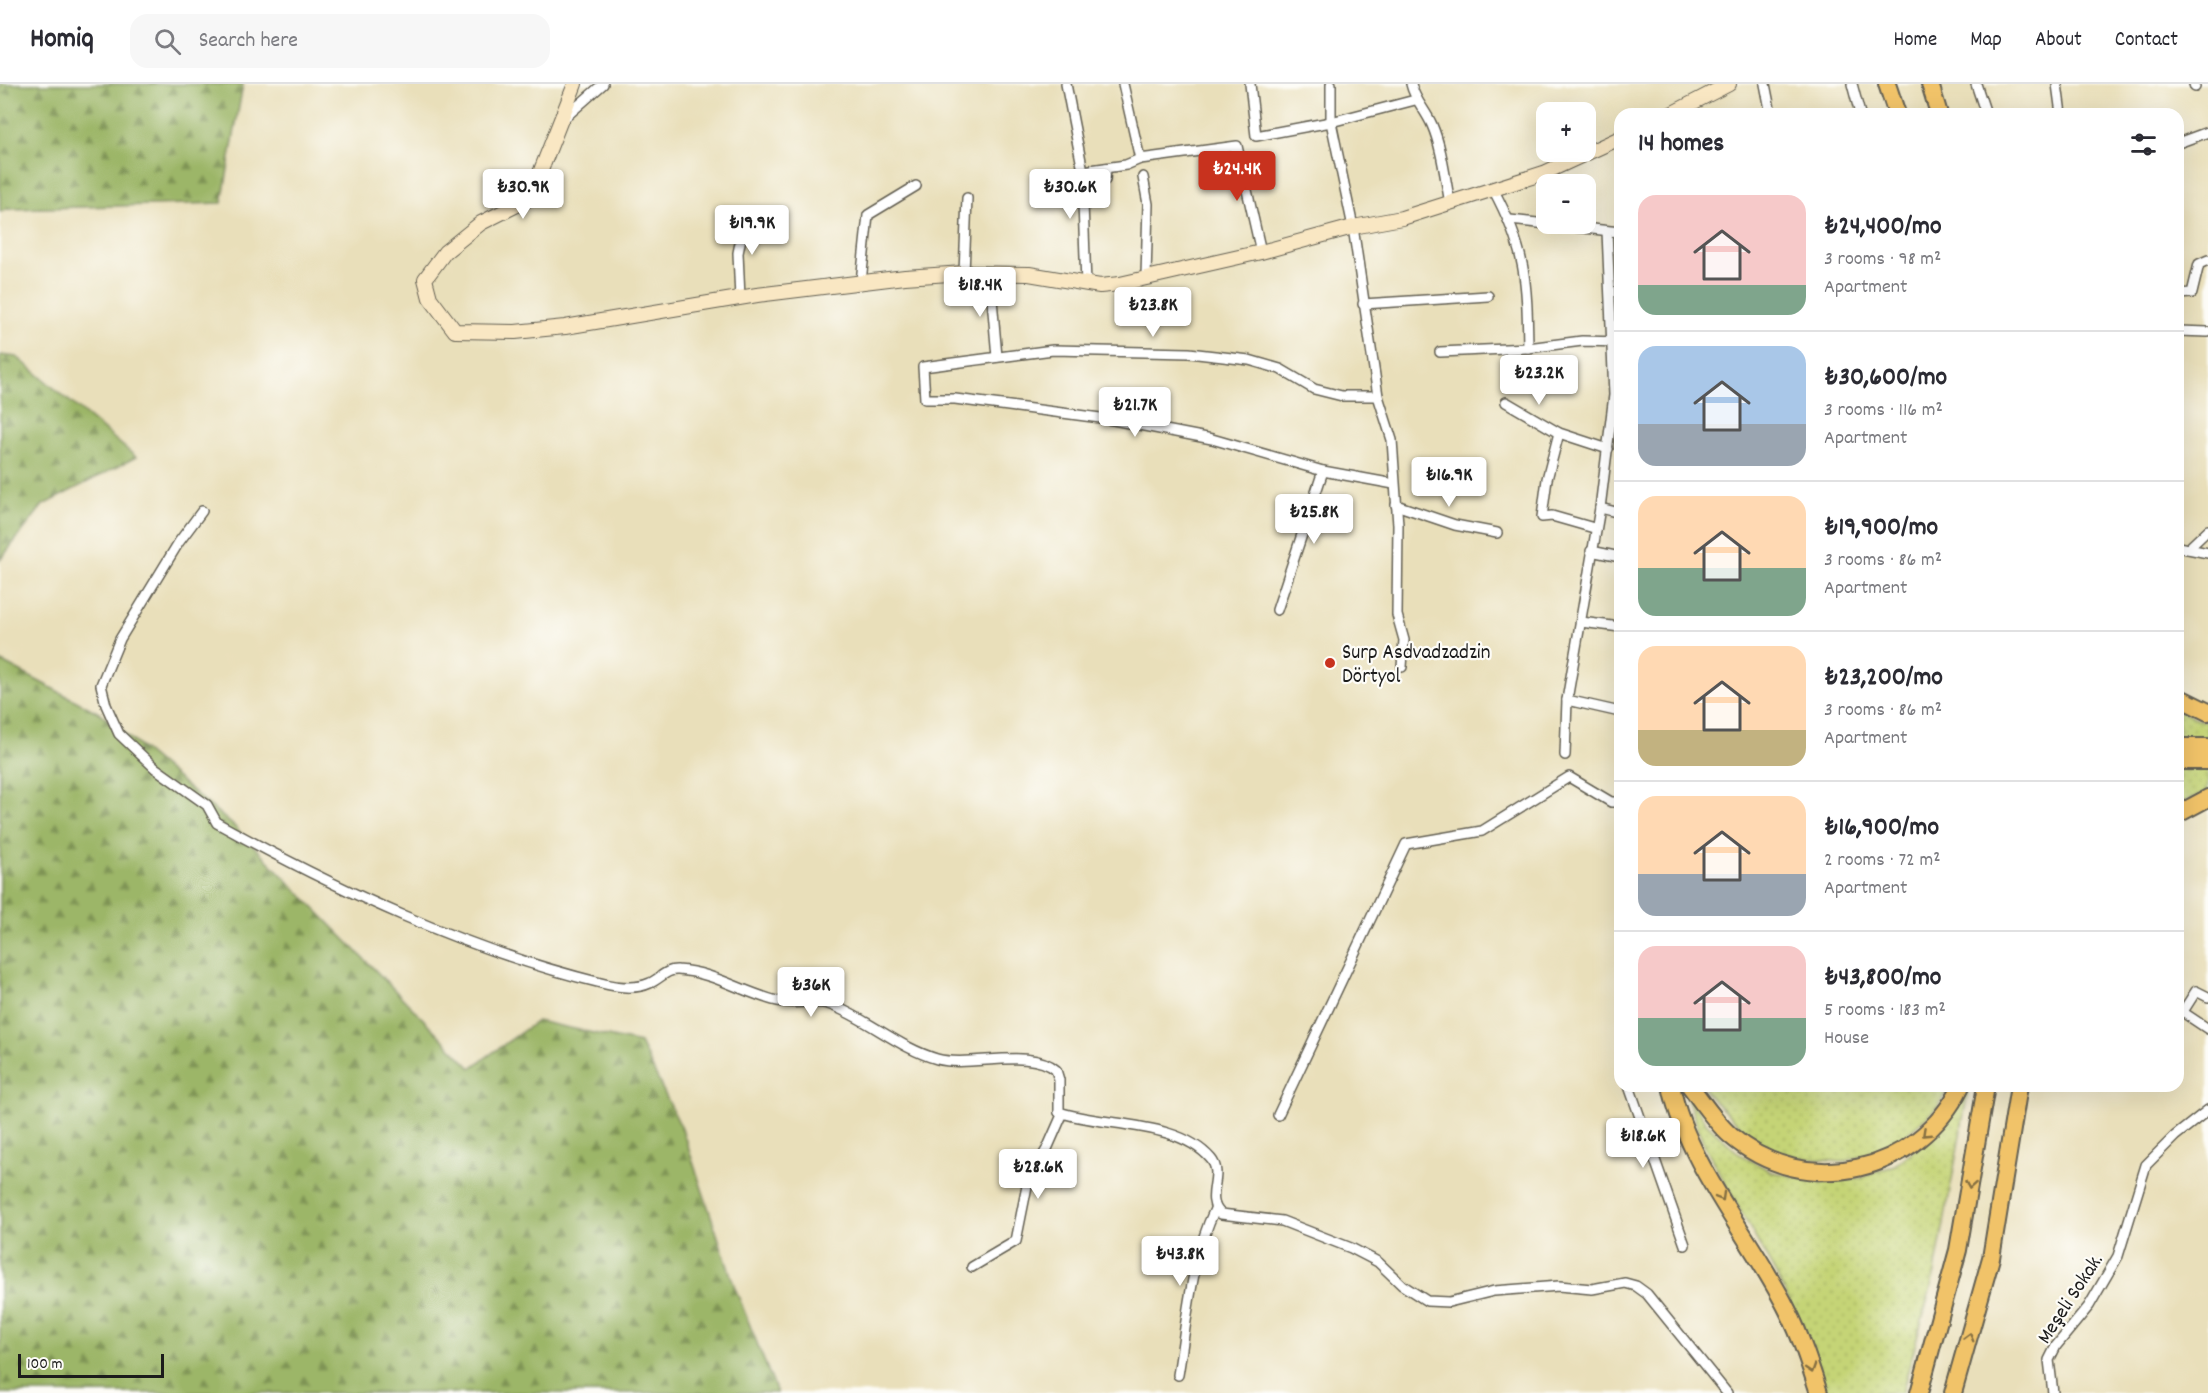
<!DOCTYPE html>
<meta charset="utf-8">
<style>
:root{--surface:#fff;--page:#f7f7f7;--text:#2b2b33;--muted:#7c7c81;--line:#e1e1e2;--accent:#c8321e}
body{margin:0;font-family:Dekko,sans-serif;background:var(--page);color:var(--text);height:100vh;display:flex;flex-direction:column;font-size:22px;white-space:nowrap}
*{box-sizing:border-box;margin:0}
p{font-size:20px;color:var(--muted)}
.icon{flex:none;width:33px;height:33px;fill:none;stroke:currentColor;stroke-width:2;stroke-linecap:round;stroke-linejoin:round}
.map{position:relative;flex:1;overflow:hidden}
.details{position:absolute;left:1614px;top:24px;width:570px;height:984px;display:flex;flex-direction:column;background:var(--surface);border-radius:18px;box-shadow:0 6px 24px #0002}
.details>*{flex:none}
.buttons{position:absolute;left:1536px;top:18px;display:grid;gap:12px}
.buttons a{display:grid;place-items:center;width:60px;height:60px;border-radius:12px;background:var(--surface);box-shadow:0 6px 24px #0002;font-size:30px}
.scale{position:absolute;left:18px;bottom:15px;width:146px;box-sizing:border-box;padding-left:6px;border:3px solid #1c1c1c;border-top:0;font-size:16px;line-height:21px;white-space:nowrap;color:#1c1c1c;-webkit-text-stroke:4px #fdfcf7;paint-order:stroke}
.price{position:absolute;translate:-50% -51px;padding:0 14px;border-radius:6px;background:#fff;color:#222;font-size:20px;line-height:39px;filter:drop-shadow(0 2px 3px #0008)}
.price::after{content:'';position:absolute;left:50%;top:36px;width:18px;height:14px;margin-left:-9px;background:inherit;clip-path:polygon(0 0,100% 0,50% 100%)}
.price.active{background:var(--accent);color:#fff}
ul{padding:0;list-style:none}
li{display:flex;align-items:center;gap:18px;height:150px;padding:0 24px}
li+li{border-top:2px solid var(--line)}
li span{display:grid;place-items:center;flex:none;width:168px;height:120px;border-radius:18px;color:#555}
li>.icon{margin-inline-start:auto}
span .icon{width:72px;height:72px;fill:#fffc;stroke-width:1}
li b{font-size:26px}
h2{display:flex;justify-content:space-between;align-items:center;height:72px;padding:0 24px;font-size:26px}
header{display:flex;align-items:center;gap:36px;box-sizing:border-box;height:84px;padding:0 30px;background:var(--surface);border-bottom:2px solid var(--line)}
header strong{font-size:28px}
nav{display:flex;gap:33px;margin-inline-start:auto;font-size:21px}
.search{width:420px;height:54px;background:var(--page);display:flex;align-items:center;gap:15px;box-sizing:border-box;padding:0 21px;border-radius:18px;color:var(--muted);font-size:22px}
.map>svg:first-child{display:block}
</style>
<header>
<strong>Homiq</strong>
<div class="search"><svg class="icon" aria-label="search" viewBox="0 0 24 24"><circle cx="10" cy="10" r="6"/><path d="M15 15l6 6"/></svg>Search here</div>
<nav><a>Home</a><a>Map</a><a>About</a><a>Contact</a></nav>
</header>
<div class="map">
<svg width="2208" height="1309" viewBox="0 0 2208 1309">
<defs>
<pattern id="grass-dots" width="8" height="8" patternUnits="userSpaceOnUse" patternTransform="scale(1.5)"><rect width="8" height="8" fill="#c5d476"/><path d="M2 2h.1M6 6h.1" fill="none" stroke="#a9b566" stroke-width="1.8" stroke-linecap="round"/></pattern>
<pattern id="forest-firs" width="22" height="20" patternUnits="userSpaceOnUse" patternTransform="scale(1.5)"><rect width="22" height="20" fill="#9cb667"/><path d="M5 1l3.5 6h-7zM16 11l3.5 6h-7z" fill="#7e9354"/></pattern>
</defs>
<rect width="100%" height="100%" fill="#fdfcf7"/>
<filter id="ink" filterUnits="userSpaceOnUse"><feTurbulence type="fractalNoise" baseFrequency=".0167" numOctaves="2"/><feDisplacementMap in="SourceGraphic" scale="12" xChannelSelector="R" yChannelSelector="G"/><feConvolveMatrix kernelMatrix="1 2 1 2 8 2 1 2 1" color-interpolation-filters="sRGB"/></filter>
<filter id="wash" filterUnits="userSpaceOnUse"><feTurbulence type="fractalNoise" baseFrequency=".008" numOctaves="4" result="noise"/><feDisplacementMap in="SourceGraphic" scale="24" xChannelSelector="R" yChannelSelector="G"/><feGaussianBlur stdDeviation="1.35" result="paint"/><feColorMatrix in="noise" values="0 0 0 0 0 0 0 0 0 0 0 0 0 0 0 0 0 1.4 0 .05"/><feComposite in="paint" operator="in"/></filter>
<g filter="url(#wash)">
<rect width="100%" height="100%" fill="#e9dfba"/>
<g fill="url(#grass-dots)" stroke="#707849" stroke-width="1.5">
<polygon points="2178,627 2208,639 2208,658 2178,658"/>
<polygon points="2178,685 2208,685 2208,708 2178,720"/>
<polygon points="1683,1002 1705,1038 1739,1070 1772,1088 1824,1098 1861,1094 1895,1081 1938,1047 1969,1002 1935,1188 1902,1309 1826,1309 1784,1205 1705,1063"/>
<polygon points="1704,1002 1949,1002 1939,1022 1905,1051 1876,1068 1842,1078 1802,1074 1762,1064 1706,1009"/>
</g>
<g fill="url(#forest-firs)" stroke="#5c6942" stroke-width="1.5">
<polygon points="0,0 243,0 222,119 11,125 0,128"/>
<polygon points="0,271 17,273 136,373 43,421 0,476"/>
<polygon points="0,577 101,630 235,743 471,984 537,937 640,959 682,1045 735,1204 777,1309 0,1309"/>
</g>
</g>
<g filter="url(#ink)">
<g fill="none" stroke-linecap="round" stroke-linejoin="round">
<defs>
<g id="street">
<polyline points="1066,0 1083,87 1126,81 1140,75 1237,62 1261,168"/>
<polyline points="1123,0 1140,75"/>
<polyline points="1250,0 1256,52 1331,38 1415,16"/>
<polyline points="1331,0 1331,38 1353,143 1378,312 1392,356 1398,441 1397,531 1404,556 1402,583"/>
<path d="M1411,0C1415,17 1425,25 1432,41C1442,64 1445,94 1450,119"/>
<polyline points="1765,0 1771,30"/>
<polyline points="1852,0 1860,30"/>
<polyline points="1976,0 1986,30"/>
<polyline points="2057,0 2061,30"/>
<polyline points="2194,0 2195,3"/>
<polyline points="562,36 603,0"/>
<polyline points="2178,59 2208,48"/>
<polyline points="1143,93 1148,120 1146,193"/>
<path d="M1493,105C1526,166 1527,196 1528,264"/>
<polyline points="1510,136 1620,148"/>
<polyline points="964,189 967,114"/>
<polyline points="990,192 997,273"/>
<polyline points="861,198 868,131 916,102"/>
<polyline points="1086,200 1083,119 1087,104 1105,96 1106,84"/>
<polyline points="2178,210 2192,209 2199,180 2208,176"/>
<polyline points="740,214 738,169 746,129"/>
<polyline points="1363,220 1488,212"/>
<polyline points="2178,247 2208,248"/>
<polyline points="1440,268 1528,264 1582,257 1620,258"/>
<polyline points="1378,312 1342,312 1314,305 1280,285 1249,276 1189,269 1053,266 923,283 925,315 955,315 1108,335 1212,355 1323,387 1394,400"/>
<polyline points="1506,318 1559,349 1608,365"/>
<polyline points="1559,349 1547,395 1542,433 1552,432 1594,444"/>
<polyline points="1396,421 1455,441 1497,449"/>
<polyline points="1600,424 1620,429"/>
<path d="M202,427L179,458L120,555L101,601L106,621L119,650L155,684L207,721L217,739C338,806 466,866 601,899C617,903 635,906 650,899C660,895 666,885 678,886C713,888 744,909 777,917C795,921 816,915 831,921C868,935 899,964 937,975C970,984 1031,963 1056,986L1059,996V1028C1103,1043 1178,1036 1211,1075C1225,1091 1203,1114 1221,1130L1282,1137L1351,1164L1378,1178L1402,1201L1427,1217L1449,1218L1494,1207L1559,1202L1592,1205L1625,1199L1636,1202L1647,1210L1727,1309"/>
<polyline points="2178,463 2208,469"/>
<polyline points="2188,465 2208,446"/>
<polyline points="1591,467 1620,473"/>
<polyline points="1277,526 1323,387"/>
<polyline points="1581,538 1620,543"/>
<polyline points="1567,616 1620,628"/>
<polyline points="1565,671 1567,616 1600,424 1614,311 1607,147"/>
<polyline points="2178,925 2208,945"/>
<polyline points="2182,929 2196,907 2208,913"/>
<polyline points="1629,1002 1685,1161"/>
<polyline points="1278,1031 1406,760 1482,747 1569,693 1611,718 1620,718"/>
<polyline points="972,1183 1016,1157 1028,1097 1047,1065 1062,1031 1059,1028"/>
<path d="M1178,1291C1187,1237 1191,1175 1215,1125"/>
<polyline points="2053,1309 2049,1276 2056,1262 2089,1222 2118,1172 2146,1081 2175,1052 2208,1026"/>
</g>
<g id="secondary">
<polyline points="575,0 536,99 525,117 481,139 445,168 425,195 430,214 455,247 515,248 565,243 757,211 905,193 964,189 1029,190 1100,202 1120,200 1261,168 1353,143 1402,134 1544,89 1620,54"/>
<polyline points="1671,30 1729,0"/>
</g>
<g id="highway">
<polyline points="1887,0 1897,30"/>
<polyline points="1930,0 1939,30"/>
<polyline points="2178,613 2208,628"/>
<polyline points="2178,663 2208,663"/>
<polyline points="2178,677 2208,677"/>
<polyline points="2178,730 2208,714"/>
<path d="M1671,1002C1688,1083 1752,1154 1788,1227C1801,1253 1810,1281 1819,1309"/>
<path d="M1690,1002C1703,1019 1715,1038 1731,1052C1806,1116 1919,1089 1961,1002"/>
<polyline points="1919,1309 1958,1166 1986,1002"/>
<polyline points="1953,1309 1991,1174 2019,1002"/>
</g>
</defs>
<use href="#street" stroke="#646053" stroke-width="12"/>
<use href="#secondary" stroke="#646053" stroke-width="16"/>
<use href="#highway" stroke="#646053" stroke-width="20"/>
<use href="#street" stroke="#fff" stroke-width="9"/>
<use href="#secondary" stroke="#f9e7c3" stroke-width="14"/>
<use href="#highway" stroke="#f1c369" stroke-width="16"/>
</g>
<defs><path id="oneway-chevron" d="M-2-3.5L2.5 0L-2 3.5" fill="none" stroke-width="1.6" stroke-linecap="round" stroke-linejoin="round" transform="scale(1.5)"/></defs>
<g stroke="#867042">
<use href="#oneway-chevron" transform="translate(1926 1049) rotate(137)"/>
<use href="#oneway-chevron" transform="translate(1970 1101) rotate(100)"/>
<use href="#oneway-chevron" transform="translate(1721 1113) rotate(60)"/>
<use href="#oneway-chevron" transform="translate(1969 1253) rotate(-75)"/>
<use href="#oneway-chevron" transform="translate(1811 1285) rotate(72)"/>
</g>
</g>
<circle fill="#c8321e" stroke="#fdfcf7" stroke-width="2" cx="1330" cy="579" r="6"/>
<g text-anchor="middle" stroke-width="4.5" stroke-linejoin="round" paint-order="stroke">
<g font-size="21" fill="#1c1c1c" stroke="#fdfcf7" text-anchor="start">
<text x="1342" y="574">Surp Asdvadzadzin<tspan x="1342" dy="24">Dörtyol</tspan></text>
</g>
<g font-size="21" fill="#1c1c1c" stroke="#fdfcf7">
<text transform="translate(2069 1214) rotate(-57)" y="7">Meşeli Sokak.</text>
</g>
</g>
</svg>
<div class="buttons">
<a>+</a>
<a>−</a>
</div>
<div class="scale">100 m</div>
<b class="price active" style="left:1237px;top:118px">₺24.4K</b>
<b class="price" style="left:523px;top:136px">₺30.9K</b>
<b class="price" style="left:1070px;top:136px">₺30.6K</b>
<b class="price" style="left:752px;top:172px">₺19.9K</b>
<b class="price" style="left:980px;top:234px">₺18.4K</b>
<b class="price" style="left:1153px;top:254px">₺23.8K</b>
<b class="price" style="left:1539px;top:322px">₺23.2K</b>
<b class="price" style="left:1135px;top:354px">₺21.7K</b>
<b class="price" style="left:1449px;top:424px">₺16.9K</b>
<b class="price" style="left:1314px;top:461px">₺25.8K</b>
<b class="price" style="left:811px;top:934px">₺36K</b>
<b class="price" style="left:1643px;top:1085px">₺18.6K</b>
<b class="price" style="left:1038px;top:1116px">₺28.6K</b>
<b class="price" style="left:1180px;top:1203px">₺43.8K</b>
<section class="details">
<h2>14 homes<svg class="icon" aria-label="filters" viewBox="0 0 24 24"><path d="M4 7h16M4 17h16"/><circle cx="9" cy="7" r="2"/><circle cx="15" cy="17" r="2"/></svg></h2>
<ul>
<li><span style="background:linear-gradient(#f6c9c9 75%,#7fa58c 0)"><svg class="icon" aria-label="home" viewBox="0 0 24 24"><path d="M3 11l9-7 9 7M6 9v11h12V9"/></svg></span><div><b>₺24,400/mo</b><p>3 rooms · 98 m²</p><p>Apartment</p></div></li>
<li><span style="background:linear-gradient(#a9c7e8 65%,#9aa5b1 0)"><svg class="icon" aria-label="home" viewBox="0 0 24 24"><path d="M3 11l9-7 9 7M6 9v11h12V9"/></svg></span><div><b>₺30,600/mo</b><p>3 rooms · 116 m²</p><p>Apartment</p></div></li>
<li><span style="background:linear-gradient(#ffd9b3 60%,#7fa58c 0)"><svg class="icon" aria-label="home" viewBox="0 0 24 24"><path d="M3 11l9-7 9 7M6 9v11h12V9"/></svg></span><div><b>₺19,900/mo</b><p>3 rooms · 86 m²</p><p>Apartment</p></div></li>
<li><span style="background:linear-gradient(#ffd9b3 70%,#c2b280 0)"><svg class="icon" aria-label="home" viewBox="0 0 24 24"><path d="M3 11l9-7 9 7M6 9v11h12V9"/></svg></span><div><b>₺23,200/mo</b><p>3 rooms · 86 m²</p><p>Apartment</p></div></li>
<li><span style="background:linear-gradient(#ffd9b3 65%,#9aa5b1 0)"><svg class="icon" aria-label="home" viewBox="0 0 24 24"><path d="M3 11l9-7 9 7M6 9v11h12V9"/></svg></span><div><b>₺16,900/mo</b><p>2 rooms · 72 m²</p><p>Apartment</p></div></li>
<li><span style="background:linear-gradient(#f6c9c9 60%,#7fa58c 0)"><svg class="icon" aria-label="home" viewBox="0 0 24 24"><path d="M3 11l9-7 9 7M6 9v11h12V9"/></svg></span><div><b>₺43,800/mo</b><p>5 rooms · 183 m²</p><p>House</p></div></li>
</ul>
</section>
</div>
